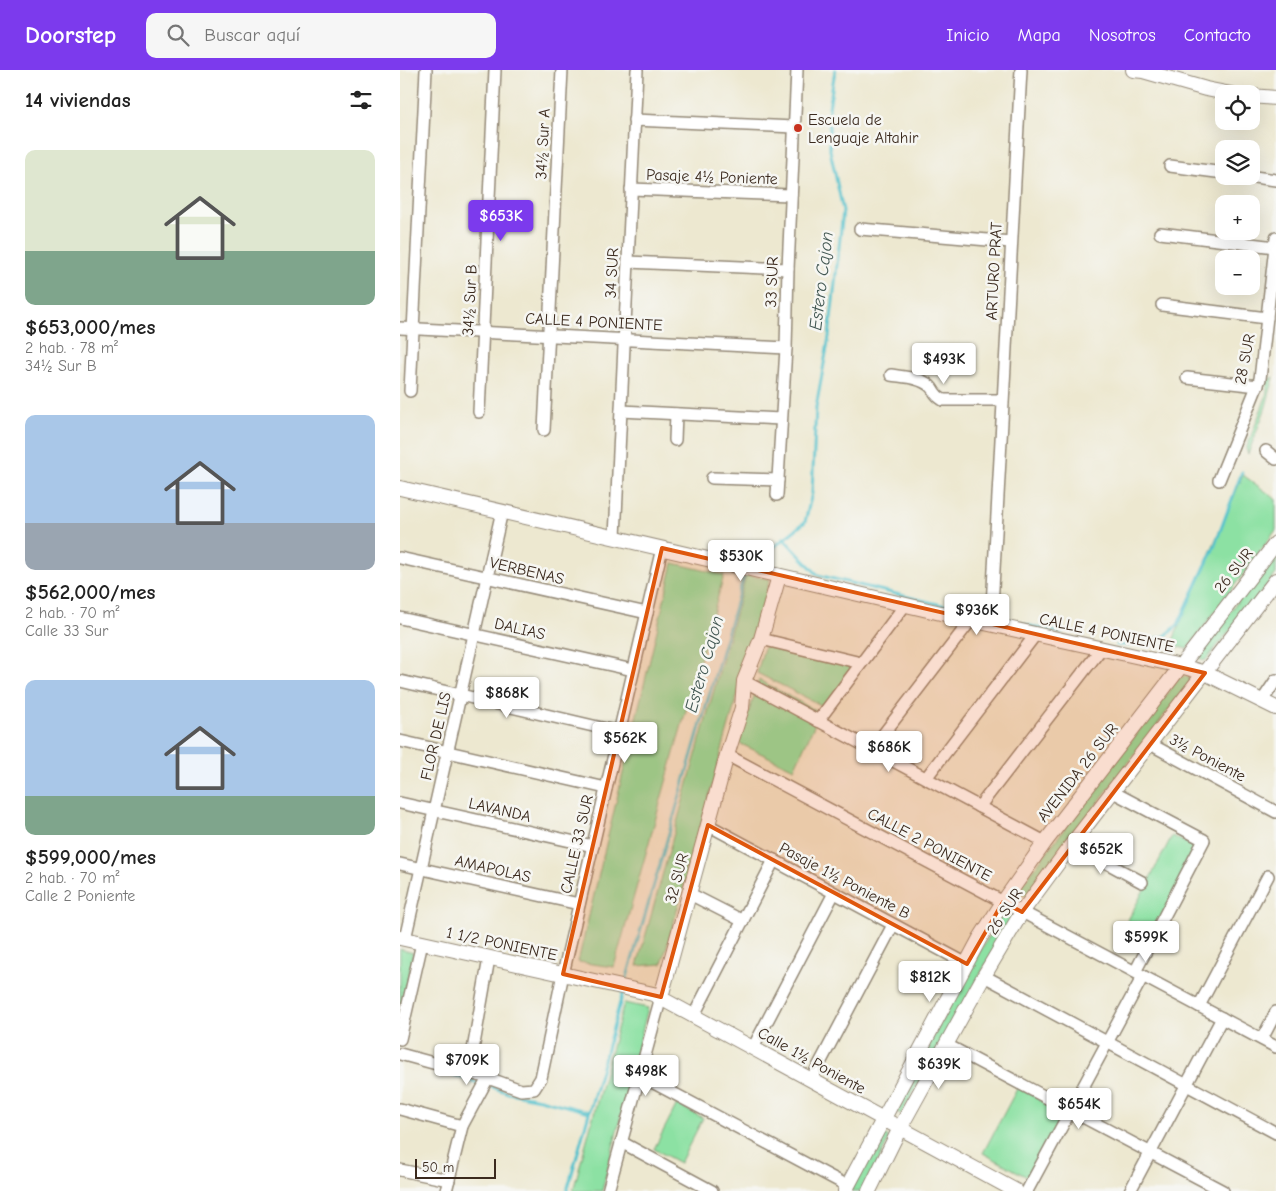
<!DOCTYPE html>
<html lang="es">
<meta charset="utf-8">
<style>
:root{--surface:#fff;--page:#f6f6f6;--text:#222;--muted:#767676;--accent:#7c3aed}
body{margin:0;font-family:"Comic Neue",sans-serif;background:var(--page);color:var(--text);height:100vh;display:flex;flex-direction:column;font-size:19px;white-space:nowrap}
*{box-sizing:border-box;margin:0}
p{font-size:16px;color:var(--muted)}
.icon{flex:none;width:28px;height:28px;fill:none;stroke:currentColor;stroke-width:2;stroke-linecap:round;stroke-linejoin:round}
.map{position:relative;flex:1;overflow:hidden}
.drawer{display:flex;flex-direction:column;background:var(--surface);width:400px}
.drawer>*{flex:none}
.buttons{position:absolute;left:815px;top:15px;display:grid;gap:10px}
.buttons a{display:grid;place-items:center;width:45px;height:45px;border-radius:10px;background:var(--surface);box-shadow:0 5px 20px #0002;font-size:25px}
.scale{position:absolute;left:15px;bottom:12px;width:81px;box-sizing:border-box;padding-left:5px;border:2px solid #3b2a1e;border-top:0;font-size:14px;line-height:18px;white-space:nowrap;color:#3b2a1e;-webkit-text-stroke:4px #f6f6f2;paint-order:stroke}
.price{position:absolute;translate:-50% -42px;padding:0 11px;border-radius:5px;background:#fff;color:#222;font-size:16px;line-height:32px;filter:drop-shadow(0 1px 2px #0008)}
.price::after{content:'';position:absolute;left:50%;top:30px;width:15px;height:11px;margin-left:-8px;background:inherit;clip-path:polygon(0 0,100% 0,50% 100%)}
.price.current{background:var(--accent);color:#fff}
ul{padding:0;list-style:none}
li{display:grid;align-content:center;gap:10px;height:265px;padding:0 25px}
li span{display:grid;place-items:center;height:155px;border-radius:10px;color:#555}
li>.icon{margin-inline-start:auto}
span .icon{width:90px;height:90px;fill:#fffc;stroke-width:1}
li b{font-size:21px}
h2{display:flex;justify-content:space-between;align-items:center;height:60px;padding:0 25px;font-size:21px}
header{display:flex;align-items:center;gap:30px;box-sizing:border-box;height:70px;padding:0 25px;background:var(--accent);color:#fff}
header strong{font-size:24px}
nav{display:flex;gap:28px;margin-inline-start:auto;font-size:18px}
.search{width:350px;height:45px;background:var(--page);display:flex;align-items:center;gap:12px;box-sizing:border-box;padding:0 18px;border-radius:10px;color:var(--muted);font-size:19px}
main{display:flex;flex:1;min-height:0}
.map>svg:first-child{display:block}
</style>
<header>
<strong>Doorstep</strong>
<div class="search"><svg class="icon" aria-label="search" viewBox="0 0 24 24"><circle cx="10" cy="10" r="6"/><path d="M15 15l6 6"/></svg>Buscar aquí</div>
<nav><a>Inicio</a><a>Mapa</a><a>Nosotros</a><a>Contacto</a></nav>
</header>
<main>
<section class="drawer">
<h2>14 viviendas<svg class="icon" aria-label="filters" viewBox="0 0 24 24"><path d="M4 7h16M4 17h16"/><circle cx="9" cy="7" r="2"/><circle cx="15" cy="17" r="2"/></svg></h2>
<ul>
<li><span style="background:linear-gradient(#dfe7d0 65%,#7fa58c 0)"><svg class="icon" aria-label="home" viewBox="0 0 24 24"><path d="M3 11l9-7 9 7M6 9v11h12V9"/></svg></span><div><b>$653,000/mes</b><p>2 hab. · 78 m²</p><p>34½ Sur B</p></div></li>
<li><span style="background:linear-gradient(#a9c7e8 70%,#9aa5b1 0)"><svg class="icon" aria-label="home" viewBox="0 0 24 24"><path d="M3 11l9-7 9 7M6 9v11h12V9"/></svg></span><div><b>$562,000/mes</b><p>2 hab. · 70 m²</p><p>Calle 33 Sur</p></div></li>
<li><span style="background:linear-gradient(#a9c7e8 75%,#7fa58c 0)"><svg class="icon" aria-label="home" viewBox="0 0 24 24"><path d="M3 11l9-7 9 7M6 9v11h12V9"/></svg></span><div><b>$599,000/mes</b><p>2 hab. · 70 m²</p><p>Calle 2 Poniente</p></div></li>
</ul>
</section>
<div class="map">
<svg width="876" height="1121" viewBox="0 0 876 1121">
<rect width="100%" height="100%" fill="#f6f6f2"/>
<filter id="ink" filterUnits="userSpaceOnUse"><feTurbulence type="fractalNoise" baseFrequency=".02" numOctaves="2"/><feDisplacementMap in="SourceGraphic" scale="10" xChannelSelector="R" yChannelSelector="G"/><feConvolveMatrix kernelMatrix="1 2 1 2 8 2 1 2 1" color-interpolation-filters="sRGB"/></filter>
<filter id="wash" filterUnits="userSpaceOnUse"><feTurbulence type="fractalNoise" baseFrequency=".0096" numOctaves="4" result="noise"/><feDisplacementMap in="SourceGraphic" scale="20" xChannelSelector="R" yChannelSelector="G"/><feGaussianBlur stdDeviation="1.12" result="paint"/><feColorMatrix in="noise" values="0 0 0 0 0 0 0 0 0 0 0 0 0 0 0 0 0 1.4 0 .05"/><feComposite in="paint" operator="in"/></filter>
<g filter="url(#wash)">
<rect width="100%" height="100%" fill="#ede8d0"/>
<g fill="#8ce1a3" stroke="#648660">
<polygon points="874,307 866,337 848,384 846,379 866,327 868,310"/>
<polygon points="843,405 876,429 876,460 787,579 771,575"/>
<polygon points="876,481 876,504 805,591 798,587 798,584"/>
<polygon points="273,493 324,505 214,897 178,892"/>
<polygon points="346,505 370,509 262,894 237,896"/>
<polygon points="365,574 455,595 425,637 357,603"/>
<polygon points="786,606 791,610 628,825 622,825 620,817 780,607"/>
<polygon points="359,610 420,643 394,699 339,673"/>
<polygon points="772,766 797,778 753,865 727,852"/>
<polygon points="606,839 611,842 612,848 501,1044 495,1041 567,902"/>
<polygon points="0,879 13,883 0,942"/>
<polygon points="224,933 248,938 202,1121 173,1121"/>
<polygon points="618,1017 665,1043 629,1108 583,1083"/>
<polygon points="277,1034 303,1048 280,1093 254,1079"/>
<polygon points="482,1066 487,1066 489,1069 464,1121 450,1121"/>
</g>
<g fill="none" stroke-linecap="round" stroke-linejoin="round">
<g stroke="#55c2cd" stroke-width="3">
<polyline points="383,468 418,505 583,545"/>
<polyline points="353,494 405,452 412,423 416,337 429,267 443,141 430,80 429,38 435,0"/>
<polyline points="609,551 662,563"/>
<polyline points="717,575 731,575 765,566 778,555 815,475 842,402"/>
<polyline points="225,914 345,502"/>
<polyline points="51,1004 81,1014"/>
<polyline points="87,1015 108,1023 140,1029 189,1042"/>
<polyline points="167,1121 223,922"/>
</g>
</g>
</g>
<g filter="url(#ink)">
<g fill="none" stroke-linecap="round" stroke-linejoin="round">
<defs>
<g id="minor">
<polyline points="234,50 394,57"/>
<polyline points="770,96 824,103"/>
<polyline points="847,106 876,110"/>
<polyline points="231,119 391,125"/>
<polyline points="460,159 611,172"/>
<polyline points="760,163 875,177"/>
<polyline points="228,192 388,199"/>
<polyline points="762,235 867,248"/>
<polyline points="0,258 386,278"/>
<path d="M491,305C503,307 520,307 530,316C536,322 533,324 543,330H602"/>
<polyline points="787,308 858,316"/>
<polyline points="10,321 26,0"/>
<polyline points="221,341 381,349"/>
<polyline points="79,342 95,0"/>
<polyline points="144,360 162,0"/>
<polyline points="275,370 276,344"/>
<polyline points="866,381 876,389"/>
<polyline points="312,408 378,410"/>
<polyline points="819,410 860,309 876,168"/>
<polyline points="377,425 386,278 388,199 397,0"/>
<polyline points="215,467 237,0"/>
<polyline points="0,488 247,543"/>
<polyline points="0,548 233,600"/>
<polyline points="591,555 621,0"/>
<polyline points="361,569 461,593"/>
<polyline points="0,611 219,662"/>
<polyline points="344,611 645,772"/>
<polyline points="862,631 876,610"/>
<polyline points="418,651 505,535"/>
<polyline points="0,671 206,718"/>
<polyline points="750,674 876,742"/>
<polyline points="472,679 571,550"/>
<polyline points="327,685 876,977"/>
<polyline points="526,708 636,564"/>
<polyline points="713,722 804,770 735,902"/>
<polyline points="0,733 193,776"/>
<polyline points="579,737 701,579"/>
<polyline points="308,755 567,894"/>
<polyline points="672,774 742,812"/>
<polyline points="0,794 179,834"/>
<polyline points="290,824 343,851"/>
<polyline points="5,869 102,441"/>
<polyline points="584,906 876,1063"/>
<polyline points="799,936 868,806"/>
<polyline points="294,945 374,790"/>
<polyline points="0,969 22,873"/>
<polyline points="862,969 876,942"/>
<polyline points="547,975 823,1121"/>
<polyline points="353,978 434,823"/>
<polyline points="0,984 88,1008 121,1020 134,1019 141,1008 163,904 262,478"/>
<polyline points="69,1003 89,888"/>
<polyline points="239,1005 448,1116"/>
<polyline points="411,1010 493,855"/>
<polyline points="0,1039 62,1056"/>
<polyline points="221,1072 312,1121"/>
<polyline points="0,1100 49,1110"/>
<polyline points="46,1121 62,1056 88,1008"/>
<polyline points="208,1121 261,927"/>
<polyline points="627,1121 743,906"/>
<polyline points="730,1121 822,948"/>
</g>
<g id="tertiary">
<polyline points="733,0 743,1 806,19 831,24"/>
<polyline points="851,26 876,28"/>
<polyline points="0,418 571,550 781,596 805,603 876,638"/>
<polyline points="0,868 253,924 616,1121"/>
<polyline points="261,927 327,685 342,638 344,611 361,569 379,506"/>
<polyline points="445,1121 580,868 603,832 645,772 876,473"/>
<polyline points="469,1121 500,1058 584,906 622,842 672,774 876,510"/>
</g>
</defs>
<use href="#minor" stroke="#948977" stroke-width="14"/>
<use href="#tertiary" stroke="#948977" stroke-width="16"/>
<use href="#minor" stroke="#fff" stroke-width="11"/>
<use href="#tertiary" stroke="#fff" stroke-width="14"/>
</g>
</g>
<path fill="#df570d" fill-opacity="0.2" stroke="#df570d" stroke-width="4" stroke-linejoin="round" d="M262,478L805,603L622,842L603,832L567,894L308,755L261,927L163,904Z"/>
<circle fill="#c8321e" stroke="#f6f6f2" stroke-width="2" cx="398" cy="58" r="5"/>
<g text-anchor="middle" stroke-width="5" stroke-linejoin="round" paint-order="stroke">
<g font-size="16" fill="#3b2a1e" stroke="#f6f6f2" text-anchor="start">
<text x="408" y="55">Escuela de<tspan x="408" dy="18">Lenguaje Altahir</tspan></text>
</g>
<g font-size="16" fill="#3b2a1e" stroke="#f6f6f2">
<text transform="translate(142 74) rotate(-87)" y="6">34½ Sur A</text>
<text transform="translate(312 106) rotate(2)" y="6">Pasaje 4½ Poniente</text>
<text transform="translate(593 201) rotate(-87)" y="6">ARTURO PRAT</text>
<text transform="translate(211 203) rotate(-87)" y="6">34 SUR</text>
<text transform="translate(371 212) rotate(-88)" y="6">33 SUR</text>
<text transform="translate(69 230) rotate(-87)" y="6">34½ Sur B</text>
<text transform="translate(194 251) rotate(3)" y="6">CALLE 4 PONIENTE</text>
<text transform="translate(844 289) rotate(-79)" y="6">28 SUR</text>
<text transform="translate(127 500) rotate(13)" y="6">VERBENAS</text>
<text transform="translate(833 500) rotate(-52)" y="6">26 SUR</text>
<text transform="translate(120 558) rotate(13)" y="6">DALIAS</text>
<text transform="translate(707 562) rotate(12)" y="6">CALLE 4 PONIENTE</text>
<text transform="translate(35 666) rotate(-77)" y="6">FLOR DE LIS</text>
<text transform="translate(808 687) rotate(28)" y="6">3½ Poniente</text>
<text transform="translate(677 702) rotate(-52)" y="6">AVENIDA 26 SUR</text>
<text transform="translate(100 739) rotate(13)" y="6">LAVANDA</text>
<text transform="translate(176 774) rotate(-77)" y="6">CALLE 33 SUR</text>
<text transform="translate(530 774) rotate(28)" y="6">CALLE 2 PONIENTE</text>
<text transform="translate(93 798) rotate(13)" y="6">AMAPOLAS</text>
<text transform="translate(276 808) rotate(-75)" y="6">32 SUR</text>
<text transform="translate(445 810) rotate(28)" y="6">Pasaje 1½ Poniente B</text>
<text transform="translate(604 841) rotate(-57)" y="6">26 SUR</text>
<text transform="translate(102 873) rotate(12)" y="6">1 1/2 PONIENTE</text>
<text transform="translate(412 990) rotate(29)" y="6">Calle 1½ Poniente</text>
</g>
<g font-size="18" font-style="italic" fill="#435853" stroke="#f6f6f2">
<text transform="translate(421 211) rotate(-83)" y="6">Estero Cajon</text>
<text transform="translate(304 594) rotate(-74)" y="6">Estero Cajon</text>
</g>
</g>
</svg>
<div class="buttons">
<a><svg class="icon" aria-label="locate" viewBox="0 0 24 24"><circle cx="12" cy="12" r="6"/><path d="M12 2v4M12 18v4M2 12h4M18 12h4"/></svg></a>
<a><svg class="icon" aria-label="layers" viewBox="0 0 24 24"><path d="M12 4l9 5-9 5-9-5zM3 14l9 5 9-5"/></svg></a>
<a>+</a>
<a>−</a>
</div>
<div class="scale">50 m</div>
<b class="price current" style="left:101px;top:172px">$653K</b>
<b class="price" style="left:544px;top:315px">$493K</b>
<b class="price" style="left:341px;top:512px">$530K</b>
<b class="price" style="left:577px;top:566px">$936K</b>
<b class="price" style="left:107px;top:649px">$868K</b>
<b class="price" style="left:225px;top:694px">$562K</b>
<b class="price" style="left:489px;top:703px">$686K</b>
<b class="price" style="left:701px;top:805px">$652K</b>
<b class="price" style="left:746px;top:893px">$599K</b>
<b class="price" style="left:530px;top:933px">$812K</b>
<b class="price" style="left:67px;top:1016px">$709K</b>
<b class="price" style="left:539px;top:1020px">$639K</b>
<b class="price" style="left:246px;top:1027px">$498K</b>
<b class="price" style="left:679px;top:1060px">$654K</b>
</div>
</main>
